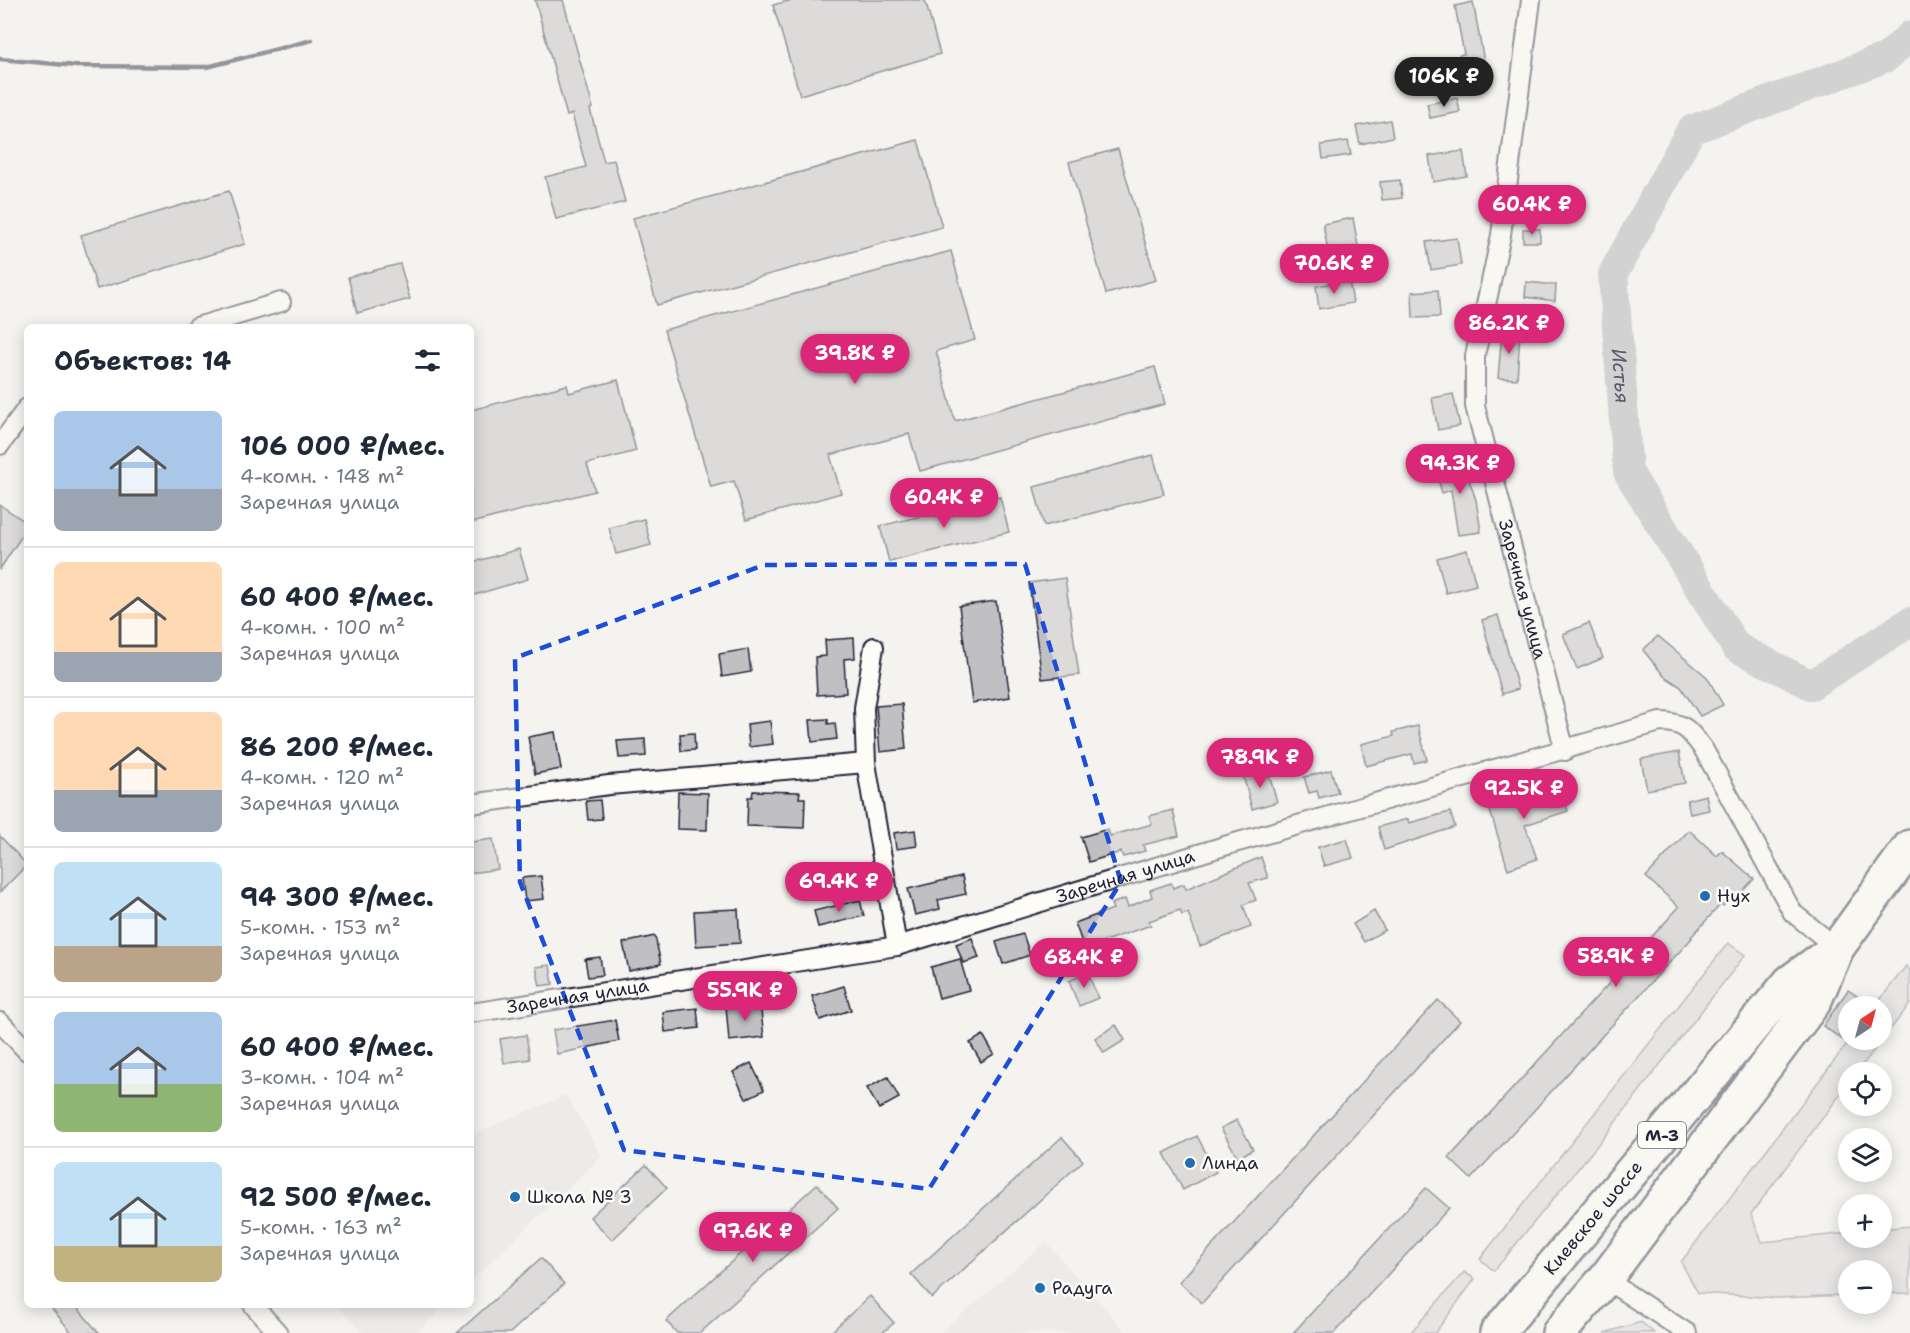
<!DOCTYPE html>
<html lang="ru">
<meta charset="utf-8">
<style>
:root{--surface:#fff;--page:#f6f6f7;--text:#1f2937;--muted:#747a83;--line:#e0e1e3;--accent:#db2777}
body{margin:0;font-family:"Shantell Sans",sans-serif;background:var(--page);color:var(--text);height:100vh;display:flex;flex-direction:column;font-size:22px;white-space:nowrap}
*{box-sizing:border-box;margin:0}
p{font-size:20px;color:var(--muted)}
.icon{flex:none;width:33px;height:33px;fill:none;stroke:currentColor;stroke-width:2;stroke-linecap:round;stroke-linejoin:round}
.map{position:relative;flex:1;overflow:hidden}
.drawer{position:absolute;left:24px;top:324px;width:450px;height:984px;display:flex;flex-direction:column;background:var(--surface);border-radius:9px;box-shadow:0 3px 15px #0003}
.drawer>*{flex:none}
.needle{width:39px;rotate:36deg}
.tools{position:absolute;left:1838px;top:996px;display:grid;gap:12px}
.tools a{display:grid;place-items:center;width:54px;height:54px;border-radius:50%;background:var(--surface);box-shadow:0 3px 15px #0003;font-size:30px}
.price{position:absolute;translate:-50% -51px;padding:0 14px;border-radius:21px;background:var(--accent);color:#fff;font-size:20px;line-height:39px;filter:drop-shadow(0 2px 3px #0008)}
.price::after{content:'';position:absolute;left:50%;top:36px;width:18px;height:14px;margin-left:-9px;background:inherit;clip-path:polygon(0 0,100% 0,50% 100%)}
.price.on{background:#222;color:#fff}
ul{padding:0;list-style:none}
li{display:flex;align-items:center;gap:18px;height:150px;padding:0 30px}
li+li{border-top:2px solid var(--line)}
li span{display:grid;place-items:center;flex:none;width:168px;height:120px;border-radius:9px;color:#555}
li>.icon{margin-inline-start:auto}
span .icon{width:72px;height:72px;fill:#fffc;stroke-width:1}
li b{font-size:26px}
h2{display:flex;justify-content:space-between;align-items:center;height:72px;padding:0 30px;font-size:26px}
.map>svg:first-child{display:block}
</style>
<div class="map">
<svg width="1910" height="1333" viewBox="0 0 1910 1333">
<rect width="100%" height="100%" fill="#f4f3ef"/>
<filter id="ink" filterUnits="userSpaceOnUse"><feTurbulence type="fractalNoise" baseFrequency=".0167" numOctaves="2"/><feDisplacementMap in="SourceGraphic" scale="12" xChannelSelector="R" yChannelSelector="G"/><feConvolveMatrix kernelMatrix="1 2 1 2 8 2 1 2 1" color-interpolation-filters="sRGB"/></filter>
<g filter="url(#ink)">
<g fill="#e4e3e2">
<polygon points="566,1095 602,1156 471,1281 471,1135"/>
<polygon points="1046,1242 1127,1333 940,1333"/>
<polygon points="337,1305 446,1305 416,1333 363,1333"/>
</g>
<g fill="#d5d4d5" stroke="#7c7b88" stroke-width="1.5">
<polygon points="1728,943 1745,955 1604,1137 1494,1271 1480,1259"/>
<polygon points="1906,966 1910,970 1910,1004 1857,1072 1848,1072 1848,1084 1751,1214 1762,1242 1848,1233 1848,1238 1881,1238 1881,1229 1910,1226 1910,1293 1881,1294 1881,1270 1848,1270 1848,1295 1778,1298 1698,1293 1681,1262 1850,1040 1881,1040 1881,1006 1875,1006"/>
<polygon points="1464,1272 1475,1279 1435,1333 1410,1333"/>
<polygon points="1641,1322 1654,1333 1604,1333"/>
</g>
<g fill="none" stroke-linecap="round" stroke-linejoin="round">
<path stroke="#acacb2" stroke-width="30" id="s1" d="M1910,36L1887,57L1691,130L1613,274L1628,472L1736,647L1811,685L1910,622"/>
</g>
<g fill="#c0bfc2" stroke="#22223b" stroke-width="1.5">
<polygon points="535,0 563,0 593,108 590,109 604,162 614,160 625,202 556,219 545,177 586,167 572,114 567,116"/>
<polygon points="792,0 925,0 940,54 800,95 773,5"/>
<polygon points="1473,2 1483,56 1485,85 1461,86 1459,55 1464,54 1455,6"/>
<polygon points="1457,98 1460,112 1430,118 1427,104"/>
<polygon points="1390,120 1393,137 1360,144 1356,126"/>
<polygon points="918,140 942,227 657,305 633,218"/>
<polygon points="1348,141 1351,155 1323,159 1321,145"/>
<polygon points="1118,149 1156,280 1106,294 1069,162"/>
<polygon points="1463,151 1467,176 1433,182 1429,156"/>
<polygon points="1400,180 1402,198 1382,200 1380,182"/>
<polygon points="229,191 245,244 97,289 81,235"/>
<polygon points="1353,218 1358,246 1328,251 1323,224"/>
<rect x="1523" y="229" width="17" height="13"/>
<polygon points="1457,238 1461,265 1431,270 1426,242"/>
<polygon points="951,251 975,340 936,351 955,421 1155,367 1165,404 920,471 909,434 830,455 841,493 746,520 734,481 711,487 664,330"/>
<polygon points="400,264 410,299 357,313 348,277"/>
<polygon points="1349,280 1353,303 1319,309 1316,286"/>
<polygon points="1526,282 1556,285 1555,301 1525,297"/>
<polygon points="1438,290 1440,317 1413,318 1412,292"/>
<polygon points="1502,331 1520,333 1517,379 1498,378"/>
<polygon points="618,380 636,451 587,464 595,491 471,523 471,410 567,385 569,393"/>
<polygon points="1453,394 1460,426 1438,430 1432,398"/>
<polygon points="1153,455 1164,494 1044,526 1034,487"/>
<polygon points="1461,457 1476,500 1481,532 1458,535 1451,490 1442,493 1434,464"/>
<polygon points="1000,497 1009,532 889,562 880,526"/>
<polygon points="0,505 27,523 27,528 0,569"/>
<polygon points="644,519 651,545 616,554 609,528"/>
<polygon points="519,549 528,579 471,596 471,563"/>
<polygon points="1467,550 1476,585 1446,593 1437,558"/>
<polygon points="1065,578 1079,675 1042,679 1029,583"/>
<polygon points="996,601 1010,697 972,703 959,606"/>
<polygon points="1498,615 1518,689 1502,694 1482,620"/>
<polygon points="1589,623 1603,658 1577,669 1563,634"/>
<polygon points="1658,636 1707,677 1723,705 1700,716 1681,687 1664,676 1643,650"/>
<polygon points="854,638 855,658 844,659 846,693 817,695 815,657 826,656 825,640"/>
<polygon points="748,649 751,672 722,677 719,654"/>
<polygon points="902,704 906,749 880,752 876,706"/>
<polygon points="828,719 828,724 835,723 837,739 812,742 810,720"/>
<polygon points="770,721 773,744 749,747 747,724"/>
<polygon points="1418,726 1427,760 1414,763 1412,754 1366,766 1361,744 1394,736 1393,732"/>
<polygon points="555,732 561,769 535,774 528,737"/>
<polygon points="694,733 695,750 681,751 680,734"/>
<polygon points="645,739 646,756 619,758 617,741"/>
<polygon points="1679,752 1685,783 1647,790 1641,759"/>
<polygon points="1267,768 1277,802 1252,809 1243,775"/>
<polygon points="1331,770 1338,793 1319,798 1317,791 1309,793 1304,777"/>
<polygon points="1559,782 1568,811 1525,825 1537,859 1508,869 1487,801"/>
<polygon points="753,791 800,792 799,798 805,798 804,828 747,826 748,797 752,797"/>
<polygon points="678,792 708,793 707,830 677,829"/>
<polygon points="1706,795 1709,810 1690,814 1687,800"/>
<polygon points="600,800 602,819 588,820 586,801"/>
<polygon points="1173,810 1179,836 1143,845 1145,851 1123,857 1121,852 1089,862 1081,837 1108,829 1110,836 1152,824 1149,816"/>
<polygon points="1450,812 1455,827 1384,850 1378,827 1408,819 1409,823"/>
<polygon points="915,830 917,846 896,849 894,833"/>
<polygon points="1689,830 1717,856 1722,851 1754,879 1736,898 1733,895 1723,906 1721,904 1691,937 1692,938 1471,1179 1449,1158 1679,907 1646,877"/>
<polygon points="0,836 27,865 0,892"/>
<polygon points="493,839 498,869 471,873 471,842"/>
<polygon points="1347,839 1353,858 1324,866 1318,847"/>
<polygon points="1261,857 1268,878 1249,883 1256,900 1243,905 1251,927 1200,946 1188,913 1182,915 1180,910 1149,921 1151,925 1084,948 1075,923 1113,909 1111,904 1125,899 1128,907 1152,897 1150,890 1171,883 1173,888 1184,884 1186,889"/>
<polygon points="541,876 544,899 525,901 522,878"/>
<polygon points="962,876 966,894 938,900 940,909 915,915 908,889"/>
<polygon points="860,900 864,916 818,927 814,911"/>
<polygon points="738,909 740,943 696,946 694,911"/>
<polygon points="1374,911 1385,930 1364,942 1353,924"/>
<polygon points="1023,934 1030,955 1003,964 996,942"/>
<polygon points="655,936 661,964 629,971 623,943"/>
<polygon points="972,938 979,958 963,963 956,944"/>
<polygon points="600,957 603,975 588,977 585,959"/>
<polygon points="960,959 969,990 939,998 931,967"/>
<polygon points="550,965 553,984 540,986 536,967"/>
<polygon points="1088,973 1098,998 1079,1006 1069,981"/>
<polygon points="844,986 851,1010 820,1020 812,996"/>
<polygon points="1848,990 1872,1006 1848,1006 1848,1033 1843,1040 1823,1026"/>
<polygon points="1438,1000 1460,1021 1202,1303 1179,1282"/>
<polygon points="760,1003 764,1037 729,1041 726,1006"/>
<polygon points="697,1008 699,1028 665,1032 663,1012"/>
<polygon points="615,1020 619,1041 557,1054 553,1030"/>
<polygon points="1116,1025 1125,1040 1104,1053 1095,1038"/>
<polygon points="526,1035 530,1059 504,1063 500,1039"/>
<polygon points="983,1035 994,1054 981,1062 970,1043"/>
<polygon points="751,1063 764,1090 746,1099 733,1072"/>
<polygon points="888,1077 899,1098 879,1109 867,1088"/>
<polygon points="1237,1120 1253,1149 1238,1158 1221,1128"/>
<polygon points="1197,1136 1216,1172 1183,1190 1164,1153"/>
<polygon points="1062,1137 1083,1161 932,1298 911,1274"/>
<polygon points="646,1165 667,1188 612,1240 590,1217"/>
<polygon points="817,1184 838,1208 700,1333 677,1333 666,1321"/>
<polygon points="1426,1188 1449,1208 1334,1333 1293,1333"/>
<polygon points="541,1258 564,1284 510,1333 457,1333"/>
<polygon points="870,1296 894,1323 882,1333 830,1333"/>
<polygon points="49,1305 75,1305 99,1333 72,1333"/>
</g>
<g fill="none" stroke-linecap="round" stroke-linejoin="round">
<defs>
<g id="street">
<path id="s2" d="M1531,0L1501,235L1475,356V406L1565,751"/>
<polyline points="197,327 281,302"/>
<polyline points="0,445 27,408"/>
<polyline points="874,647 864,708 866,763 897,946"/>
<polyline points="471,804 609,785 866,763"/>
<path id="s3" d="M471,1013L897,946L1231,844L1660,722C1685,722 1690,731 1704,750L1793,913L1837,948"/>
<polyline points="0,1022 27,1051"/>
<polyline points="1605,1279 1687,1333"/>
<polyline points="253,1305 278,1333"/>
</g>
<g id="highway">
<path id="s4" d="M1497,1333L1790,982L1837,948"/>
<polyline points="1559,1333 1605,1279 1814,1002 1837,948 1910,847"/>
</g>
</defs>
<use href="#street" stroke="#22223b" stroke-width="22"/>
<use href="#highway" stroke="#22223b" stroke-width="38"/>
<use href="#street" stroke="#fdfcf7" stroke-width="18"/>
<use href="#highway" stroke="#fdfcf7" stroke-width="33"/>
<polyline stroke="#22223b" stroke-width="4.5" points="0,59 77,66 207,67 312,40"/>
</g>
</g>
<path d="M0 0H1910V1333H0ZM1025,564L1121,882L929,1189L624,1150L520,882L515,658L764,565Z" fill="#f4f3ef" fill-opacity=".55" fill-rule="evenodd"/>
<path fill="none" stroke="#1d4ed8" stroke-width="4.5" stroke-dasharray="12 8" stroke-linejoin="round" d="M1025,564L1121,882L929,1189L624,1150L520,882L515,658L764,565Z"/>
<g fill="#1f6fb2" stroke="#fdfcf7" stroke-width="2">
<circle cx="1705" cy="896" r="6"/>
<circle cx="1190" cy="1163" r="6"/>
<circle cx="515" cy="1197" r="6"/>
<circle cx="1040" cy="1288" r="6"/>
</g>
<g text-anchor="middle" stroke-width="5" stroke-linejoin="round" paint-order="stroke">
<rect fill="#fdfcf7" stroke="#646373" stroke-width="1.5" x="1638" y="1122" width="48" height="26" rx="4.5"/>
<g font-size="16" font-weight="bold" fill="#22223b">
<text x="1662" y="1141">М-3</text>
</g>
<g font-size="18" fill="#22223b" stroke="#fdfcf7">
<text dy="6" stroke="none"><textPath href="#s2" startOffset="600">Заречная улица</textPath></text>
<text dy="6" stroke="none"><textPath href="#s3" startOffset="670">Заречная улица</textPath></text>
<text dy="6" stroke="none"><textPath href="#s3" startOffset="108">Заречная улица</textPath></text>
<text dy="6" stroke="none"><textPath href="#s4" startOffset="150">Киевское шоссе</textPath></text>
</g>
<g font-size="18" fill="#22223b" stroke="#fdfcf7" text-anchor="start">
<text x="1717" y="902">Нух</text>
<text x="1202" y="1169">Линда</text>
<text x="527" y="1203">Школа № 3</text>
<text x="1052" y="1294">Радуга</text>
</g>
<g font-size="20" font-style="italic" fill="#59596b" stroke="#fdfcf7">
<text dy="7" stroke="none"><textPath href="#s1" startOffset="506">Истья</textPath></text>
</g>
</g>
</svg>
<div class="tools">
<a><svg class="needle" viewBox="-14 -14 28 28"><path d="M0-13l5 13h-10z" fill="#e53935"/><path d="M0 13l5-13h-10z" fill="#747a83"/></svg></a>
<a><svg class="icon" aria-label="locate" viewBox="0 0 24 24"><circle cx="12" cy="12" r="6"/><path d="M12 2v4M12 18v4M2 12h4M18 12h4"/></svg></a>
<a><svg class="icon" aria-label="layers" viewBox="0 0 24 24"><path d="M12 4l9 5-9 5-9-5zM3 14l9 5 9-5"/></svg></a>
<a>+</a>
<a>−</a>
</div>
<b class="price on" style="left:1444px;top:108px">106K ₽</b>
<b class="price" style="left:1532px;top:236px">60.4K ₽</b>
<b class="price" style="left:1334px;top:295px">70.6K ₽</b>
<b class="price" style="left:1509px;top:355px">86.2K ₽</b>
<b class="price" style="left:855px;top:385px">39.8K ₽</b>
<b class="price" style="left:1460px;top:495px">94.3K ₽</b>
<b class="price" style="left:944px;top:529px">60.4K ₽</b>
<b class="price" style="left:1260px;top:789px">78.9K ₽</b>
<b class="price" style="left:1524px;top:820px">92.5K ₽</b>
<b class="price" style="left:839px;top:913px">69.4K ₽</b>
<b class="price" style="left:1616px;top:988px">58.9K ₽</b>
<b class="price" style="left:1084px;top:989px">68.4K ₽</b>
<b class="price" style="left:745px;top:1022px">55.9K ₽</b>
<b class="price" style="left:753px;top:1263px">97.6K ₽</b>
<section class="drawer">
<h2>Объектов: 14<svg class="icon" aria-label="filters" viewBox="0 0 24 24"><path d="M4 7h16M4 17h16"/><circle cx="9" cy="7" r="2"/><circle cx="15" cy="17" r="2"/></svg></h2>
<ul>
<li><span style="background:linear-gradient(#a9c7e8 65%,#9aa5b1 0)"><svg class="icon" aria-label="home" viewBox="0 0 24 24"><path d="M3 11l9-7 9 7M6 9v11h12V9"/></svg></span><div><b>106 000 ₽/мес.</b><p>4-комн. · 148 m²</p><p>Заречная улица</p></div></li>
<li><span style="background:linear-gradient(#ffd9b3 75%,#9aa5b1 0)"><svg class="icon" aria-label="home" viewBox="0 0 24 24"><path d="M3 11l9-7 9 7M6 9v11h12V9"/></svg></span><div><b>60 400 ₽/мес.</b><p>4-комн. · 100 m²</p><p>Заречная улица</p></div></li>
<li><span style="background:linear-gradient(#ffd9b3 65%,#9aa5b1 0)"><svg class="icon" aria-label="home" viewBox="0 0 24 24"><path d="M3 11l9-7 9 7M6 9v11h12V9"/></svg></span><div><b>86 200 ₽/мес.</b><p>4-комн. · 120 m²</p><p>Заречная улица</p></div></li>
<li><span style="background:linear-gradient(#bfe0f5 70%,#b9a48a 0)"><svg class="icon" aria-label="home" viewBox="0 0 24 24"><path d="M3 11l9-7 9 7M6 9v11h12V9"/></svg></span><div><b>94 300 ₽/мес.</b><p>5-комн. · 153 m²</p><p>Заречная улица</p></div></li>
<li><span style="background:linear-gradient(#a9c7e8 60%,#8fb573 0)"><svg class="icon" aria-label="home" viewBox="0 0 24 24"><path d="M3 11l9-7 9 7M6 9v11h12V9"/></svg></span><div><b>60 400 ₽/мес.</b><p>3-комн. · 104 m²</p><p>Заречная улица</p></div></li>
<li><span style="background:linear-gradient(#bfe0f5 70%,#c2b280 0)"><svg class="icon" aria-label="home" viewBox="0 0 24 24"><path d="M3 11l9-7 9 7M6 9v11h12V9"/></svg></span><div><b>92 500 ₽/мес.</b><p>5-комн. · 163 m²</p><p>Заречная улица</p></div></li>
</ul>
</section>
</div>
